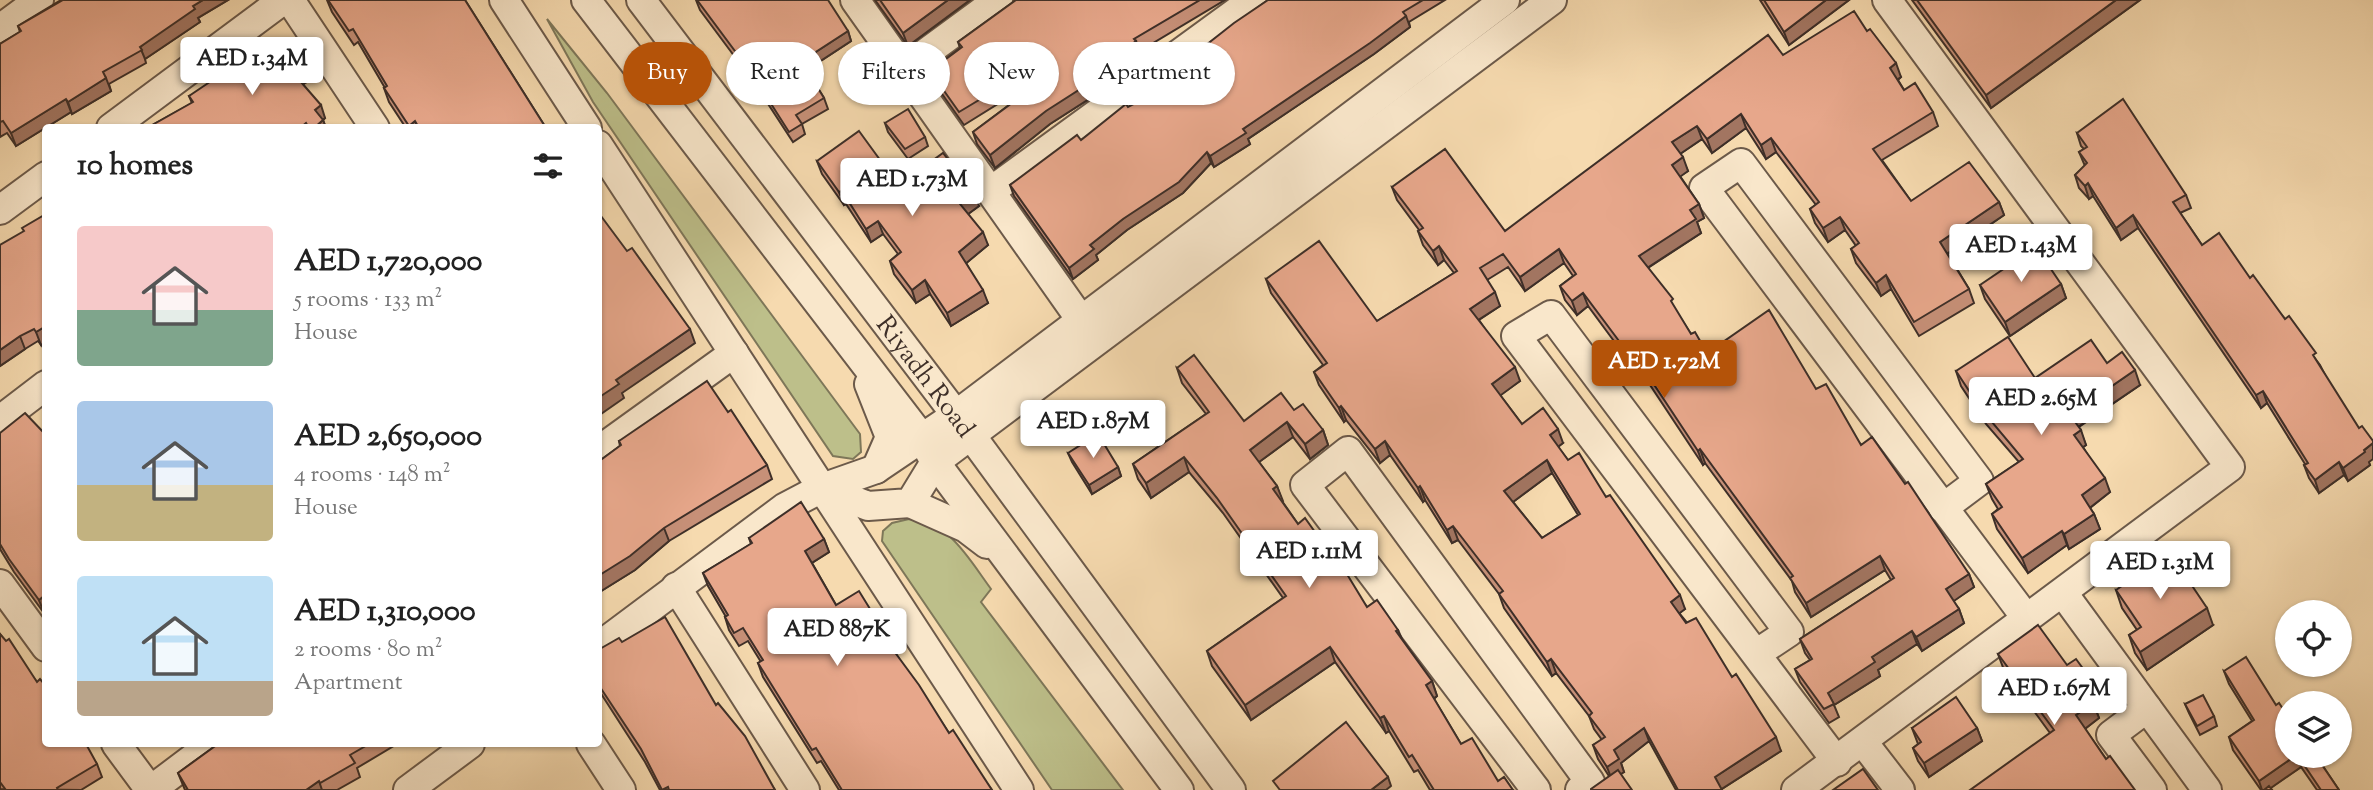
<!DOCTYPE html>
<meta charset="utf-8">
<style>
:root{--surface:#fff;--page:#f2f2f2;--text:#222;--muted:#767676;--accent:#b45309}
body{margin:0;font-family:"Sorts Mill Goudy",serif;background:var(--page);color:var(--text);height:100vh;display:flex;flex-direction:column;font-size:26px;white-space:nowrap}
*{box-sizing:border-box;margin:0}
p{font-size:23px;color:var(--muted)}
.icon{flex:none;width:38px;height:38px;fill:none;stroke:currentColor;stroke-width:2;stroke-linecap:round;stroke-linejoin:round}
.map{position:relative;flex:1;overflow:hidden}
.sheet{position:absolute;left:42px;top:124px;width:560px;height:623px;display:flex;flex-direction:column;background:var(--surface);border-radius:7px;box-shadow:0 2px 5px #0004}
.sheet>*{flex:none}
.guide{position:absolute;left:623px;top:42px;width:665px;height:63px;display:flex;gap:14px}
.controls{position:absolute;left:2275px;top:600px;display:grid;gap:14px}
.controls a{display:grid;place-items:center;width:77px;height:77px;border-radius:50%;background:var(--surface);box-shadow:0 2px 5px #0004;font-size:35px}
.price{position:absolute;translate:-50% -60px;padding:0 16px;border-radius:7px;background:#fff;color:#222;font-size:23px;line-height:46px;filter:drop-shadow(0 2px 4px #0008)}
.price::after{content:'';position:absolute;left:50%;top:42px;width:21px;height:16px;margin-left:-10px;background:inherit;clip-path:polygon(0 0,100% 0,50% 100%)}
.price.on{background:var(--accent);color:#fff}
ul{padding:0;list-style:none}
li{display:flex;align-items:center;gap:21px;height:175px;padding:0 35px}
li span{display:grid;place-items:center;flex:none;width:196px;height:140px;border-radius:7px;color:#555}
li>.icon{margin-inline-start:auto}
span .icon{width:84px;height:84px;fill:#fffc;stroke-width:1}
li b{font-size:30px}
h2{display:flex;justify-content:space-between;align-items:center;height:84px;padding:0 35px;font-size:30px}
.chip{padding:0 24px;border-radius:32px;background:var(--surface);box-shadow:0 2px 5px #0004;font-size:24px;line-height:63px}
.chip.on{background:var(--accent);color:#fff}
.map>svg:first-child{display:block}
</style>
<div class="map">
<svg width="2373" height="790" viewBox="0 0 2373 790">
<rect width="100%" height="100%" fill="#f6daaf"/>
<filter id="stains"><feTurbulence type="fractalNoise" baseFrequency=".00286" numOctaves="4"/><feColorMatrix values="0 0 0 0 .2 0 0 0 0 .09 0 0 0 0 .02 0 0 0 .5 -.17"/></filter>
<radialGradient id="worn" r=".72"><stop offset=".6" stop-color="#630" stop-opacity="0"/><stop offset="1" stop-color="#630" stop-opacity=".3"/></radialGradient>
<g fill="#bdbf8a" stroke="#7e7759" stroke-width="2">
<polygon points="547,19 607,93 860,434 861,452 853,459 833,456 593,102"/>
<path d="M909,519C950,522 968,558 991,589L981,602L1123,790H1052L882,541L883,531L892,523Z"/>
</g>
<g fill="none" stroke-linecap="round" stroke-linejoin="round">
<defs>
<g id="minor">
<polyline points="290,0 375,128"/>
<polyline points="504,0 587,128"/>
<polyline points="586,0 922,438 935,462 1179,790"/>
<path id="s1" d="M641,0L956,415L1231,790"/>
<polyline points="855,0 904,69"/>
<polyline points="998,0 904,69 1081,320"/>
<polyline points="0,29 39,0"/>
<polyline points="111,128 283,0"/>
<polyline points="598,145 1019,790"/>
<polyline points="991,191 1253,0"/>
<polyline points="0,210 46,176"/>
<polyline points="869,384 890,437 876,469"/>
<polyline points="0,420 46,385"/>
<polyline points="598,451 734,353"/>
<polyline points="822,488 868,506 910,503 935,462 1552,0"/>
<polyline points="910,503 966,528 987,544"/>
<polyline points="1943,508 1979,481 1741,163 1704,188 2027,619"/>
<polyline points="0,584 46,647"/>
<polyline points="676,587 805,790"/>
<polyline points="2063,593 2207,790"/>
<polyline points="598,647 784,508 822,488 876,469 956,415 1505,0"/>
<polyline points="1756,654 1789,632 1551,315 1516,336 1837,762"/>
<polyline points="2147,708 2111,735 2152,790"/>
<polyline points="1863,742 1900,790"/>
<polyline points="116,744 150,790"/>
<polyline points="591,744 621,790"/>
<polyline points="151,790 212,744"/>
<polyline points="408,790 470,744"/>
<polyline points="1536,790 1305,485 1348,451 1590,782 1580,790"/>
<polyline points="1796,790 2230,467 1887,0"/>
</g>
</defs>
<use href="#minor" stroke="#6c5a4a" stroke-width="32"/>
<use href="#minor" stroke="#f9e7cb" stroke-width="28"/>
</g>
<g fill="#c79078" stroke="#3e2f28" stroke-width="2" fill-rule="evenodd">
<polygon points="61,0 228,0 198,18 200,22 145,59 146,63 109,84 111,91 72,114 71,112 16,146 7,133 0,137 0,44 20,32 18,26"/>
<polygon points="327,0 465,0 546,128 406,128 389,102 384,88 385,88 358,42 354,45 332,12"/>
<polygon points="696,0 848,31 851,41 810,68 812,74 810,76 824,98 828,109 802,124 805,134 793,142 755,84 700,10"/>
<polygon points="875,0 970,0 908,46"/>
<polygon points="1016,0 1225,0 1140,51 1141,54 1090,91 1092,97 1050,124 995,168 977,144 973,132 1017,99 1014,94 964,125 935,84 930,71 960,48 958,42"/>
<polygon points="1268,0 1445,0 1409,22 1410,27 1374,54 1248,139 1250,144 1214,167 1211,163 1183,193 1127,230 1096,255 1098,260 1073,279 1014,196 1010,185 1081,140 1128,107 1152,95 1150,87 1203,55 1201,49"/>
<polygon points="1760,0 1849,0 1789,45"/>
<polygon points="1912,0 2140,0 1991,108"/>
<path d="M1867,31L1901,77L1898,80L1904,90L1933,112L1938,126L1882,160L1911,201L1999,202L2004,215L1948,254L1969,289L1974,303L1919,336L1891,289L1881,296L1856,263L1851,249L1856,246L1845,230L1828,242L1815,223L1810,209L1816,205L1776,152L1766,159L1746,128L1712,153L1702,139L1680,154L1688,171L1680,176L1699,204L1704,218L1697,222L1701,233L1648,268L1691,334L1707,353L1816,389L1861,445L1969,574L1974,587L1953,601L1959,609L1964,623L1922,651L1917,644L1878,670L1880,676L1834,705L1839,717L1829,723L1800,682L1795,669L1810,660L1805,653L1800,639L1891,580L1885,570L1811,617L1795,592L1792,581L1705,463L1703,465L1642,373L1639,375L1588,306L1577,315L1565,300L1560,286L1573,276L1564,263L1525,291L1508,267L1487,280L1500,306L1479,320L1520,381L1500,395L1522,424L1563,443L1558,447L1568,460L1606,497L1685,609L1679,613L1732,677L1781,751L1722,789V790H1676L1649,741L1621,763L1624,772L1609,776L1598,759L1593,745L1602,740L1594,729L1589,716L1556,673L1552,676L1504,608L1499,594L1458,540L1452,543L1425,500L1423,502L1390,455L1380,463L1346,420L1344,422L1319,385L1314,372L1323,365L1271,293L1266,279L1377,321L1454,273L1444,260L1438,265L1423,245L1418,231L1419,230L1397,200L1392,187L1505,231L1783,55ZM1552,473L1578,515L1542,538L1513,502Z"/>
<polygon points="302,70 307,82 303,84 325,118 323,120 326,128 147,128 192,103 189,96"/>
<polygon points="885,123 925,137 928,146 908,159 888,132"/>
<polygon points="2077,133 2186,195 2191,208 2180,213 2202,245 2250,278 2285,319 2320,365 2370,465 2348,481 2344,475 2319,493 2309,478 2304,465 2305,464 2267,403 2261,408 2138,228 2121,240 2093,196 2089,199 2079,188 2075,175 2085,166 2079,152 2084,149 2081,146"/>
<polygon points="817,161 910,201 929,186 926,183 921,169 979,206 968,214 988,245 966,263 988,303 951,326 930,294 916,303 894,274 890,261 898,254 883,234 871,242 846,204 844,205 822,174"/>
<polygon points="46,214 41,345 38,341 25,349 0,366 24,231"/>
<polygon points="2061,284 2066,298 2010,336 1985,299 1980,285"/>
<polygon points="2107,363 2140,385 2079,427 2086,445 2083,447 2110,492 2090,508 2094,514 2100,529 2069,549 2067,545 2028,573 1997,529 1992,514 1998,509 1992,499 1986,484 2019,462 1986,424 1961,386 1956,371 2035,378"/>
<polygon points="1177,368 1244,421 1294,410 1323,430 1328,445 1310,459 1293,437 1259,462 1277,486 1282,501 1298,524 1367,607 1398,630 1402,639 1432,681 1437,696 1434,699 1461,744 1498,781 1513,790 1430,790 1418,770 1414,772 1389,731 1386,733 1335,662 1251,720 1212,666 1207,651 1283,598 1223,513 1189,472 1151,498 1138,479 1133,464 1206,414 1182,383"/>
<polygon points="728,412 767,465 772,479 669,541 635,570 598,593 598,462 620,446 619,441"/>
<polygon points="0,433 46,435 46,612 44,613 14,572 0,549"/>
<polygon points="1068,453 1118,467 1121,476 1092,494 1072,462"/>
<polygon points="749,538 824,539 829,552 812,563 836,605 883,630 887,641 949,733 992,790 839,790 821,761 817,763 763,677 758,663 761,662 748,641 739,646 729,630 725,617 726,617 708,586 703,573 751,544"/>
<polygon points="2116,590 2213,625 2147,670 2135,653 2129,635 2137,630 2122,608"/>
<polygon points="0,634 37,682 97,764 102,777 81,790 0,789"/>
<polygon points="622,642 716,705 775,790 660,790 645,762 598,689 598,650"/>
<polygon points="1998,654 2067,665 2087,674 2093,690 2087,694 2093,703 2099,718 2085,729 2106,759 2050,733 2004,670"/>
<polygon points="2224,671 2276,705 2316,756 2339,790 2317,790 2301,767 2270,788 2272,790 2261,790 2233,750 2229,737 2252,721 2229,684"/>
<polygon points="2185,704 2214,716 2217,726 2200,735 2189,713"/>
<polygon points="1912,728 1977,728 1982,741 1929,777 1918,761 1913,748 1918,744"/>
<polygon points="218,744 397,744 357,768 360,777 337,790 185,790 178,773"/>
</g>
<g fill="#a27561" stroke="#3e2f28" stroke-width="2">
<polygon points="203,0 228,0 198,18 200,22 145,59 140,47 193,6"/>
<polygon points="948,0 970,0 908,46 903,33"/>
<polygon points="1826,0 1849,0 1789,45 1784,32"/>
<polygon points="2116,0 2140,0 1991,108 1986,95"/>
<polygon points="1406,16 1410,27 1374,54 1248,139 1250,144 1214,167 1210,156 1243,129"/>
<polygon points="848,31 851,41 810,68 812,74 809,77 805,67 805,59"/>
<polygon points="1136,41 1141,54 1090,91 1092,97 1050,124 995,168 990,155 1084,80"/>
<polygon points="1896,63 1901,77 1895,81 1890,68"/>
<polygon points="106,78 111,91 72,114 68,102"/>
<polygon points="66,99 71,112 16,146 11,133"/>
<polygon points="321,105 325,118 320,123 315,110"/>
<polygon points="1741,114 1746,128 1712,153 1707,139"/>
<polygon points="323,120 326,128 314,128"/>
<polygon points="415,121 418,128 409,128 409,126"/>
<polygon points="1697,126 1702,139 1677,156 1672,142"/>
<polygon points="1771,138 1776,152 1766,159 1761,145"/>
<polygon points="1207,152 1211,163 1183,193 1127,230 1096,255 1098,260 1073,279 1069,268 1090,245"/>
<polygon points="1683,157 1688,171 1677,179 1672,165"/>
<polygon points="2088,183 2093,196 2089,199 2085,186"/>
<polygon points="842,191 846,204 844,205 839,192"/>
<polygon points="974,193 979,206 964,217 960,204"/>
<polygon points="1999,202 2004,215 1945,255 1940,242"/>
<polygon points="1699,204 1704,218 1697,222 1701,233 1644,270 1639,256 1690,210"/>
<polygon points="2133,215 2138,228 2121,240 2116,228"/>
<polygon points="1840,217 1845,230 1828,242 1823,228"/>
<polygon points="878,221 883,234 871,242 866,229"/>
<polygon points="983,232 988,245 964,265 959,252"/>
<polygon points="1439,246 1444,260 1438,265 1433,251"/>
<polygon points="1559,249 1564,263 1525,291 1520,277"/>
<polygon points="1886,275 1891,289 1881,296 1876,283"/>
<polygon points="925,280 930,294 916,303 912,290"/>
<polygon points="2061,284 2066,298 2010,336 2005,322"/>
<polygon points="983,290 988,303 951,326 947,313"/>
<polygon points="1495,292 1500,306 1475,322 1470,309"/>
<polygon points="1583,293 1588,306 1577,315 1572,301"/>
<polygon points="46,326 46,342 41,345 36,332"/>
<polygon points="690,329 695,343 622,393 624,398 598,416 598,398 616,380"/>
<polygon points="20,336 25,349 0,366 0,350"/>
<polygon points="1515,367 1520,381 1497,398 1492,384"/>
<polygon points="2135,370 2140,385 2075,429 2070,415"/>
<polygon points="2263,391 2267,403 2261,408 2256,395"/>
<polygon points="1341,406 1346,420 1344,422 1339,408"/>
<polygon points="1287,422 1293,437 1255,465 1250,450"/>
<polygon points="1558,429 1563,443 1555,449 1550,435"/>
<polygon points="1323,430 1328,445 1310,459 1305,444"/>
<polygon points="2081,430 2086,445 2079,450 2074,435"/>
<polygon points="1385,441 1390,455 1380,463 1375,449"/>
<polygon points="2373,443 2373,459 2369,462 2370,465 2348,481 2343,468"/>
<polygon points="1700,449 1705,463 1703,465 1698,451"/>
<polygon points="1184,457 1189,472 1151,498 1146,483"/>
<polygon points="1547,460 1552,473 1509,505 1504,491"/>
<polygon points="2339,462 2344,475 2319,493 2315,480"/>
<polygon points="1118,467 1121,476 1092,494 1089,485"/>
<polygon points="2105,478 2110,492 2087,510 2082,495"/>
<polygon points="1277,486 1283,501 1278,504 1273,489"/>
<polygon points="1420,486 1425,500 1423,502 1418,488"/>
<polygon points="2094,514 2100,529 2069,549 2064,534"/>
<polygon points="1453,526 1458,540 1452,543 1447,530"/>
<polygon points="664,528 669,541 635,570 598,593 598,576"/>
<polygon points="2062,531 2067,545 2028,573 2022,558"/>
<polygon points="824,539 829,552 810,564 805,551"/>
<polygon points="1880,556 1885,570 1811,617 1806,603"/>
<polygon points="1969,574 1974,587 1951,603 1946,589"/>
<polygon points="1680,595 1685,609 1676,616 1671,602"/>
<polygon points="44,596 46,601 46,612 44,613 39,600"/>
<polygon points="2207,608 2213,625 2147,670 2140,652"/>
<polygon points="1959,609 1964,623 1922,651 1916,637"/>
<polygon points="1912,631 1917,644 1878,670 1880,676 1834,705 1828,693 1872,657"/>
<polygon points="1330,647 1335,662 1251,720 1245,705"/>
<polygon points="1551,659 1556,673 1552,676 1547,662"/>
<polygon points="2087,674 2093,690 2083,697 2077,681"/>
<polygon points="1432,681 1437,696 1431,700 1426,685"/>
<polygon points="2093,703 2099,718 2082,731 2076,715"/>
<polygon points="1384,716 1389,731 1386,733 1380,718"/>
<polygon points="1644,728 1649,741 1621,763 1624,772 1612,780 1607,767 1614,750"/>
<polygon points="1977,728 1982,741 1929,777 1924,763"/>
<polygon points="1776,737 1781,751 1720,790 1715,777"/>
<polygon points="2295,756 2297,756 2301,767 2268,790 2262,790 2259,781"/>
<polygon points="1388,777 1391,786 1386,790 1371,790"/>
<polygon points="319,781 322,790 306,790"/>
</g>
<g fill="#e7a78b" stroke="#3e2f28" stroke-width="2" fill-rule="evenodd">
<polygon points="63,0 203,0 193,6 195,9 140,47 142,50 103,72 106,78 68,102 66,99 11,133 3,121 0,122 0,44 21,31 18,26"/>
<polygon points="328,0 465,0 546,128 419,128 415,121 409,126 384,88 387,86 353,29 349,31"/>
<polygon points="697,0 828,0 848,31 805,59 809,64 805,67 824,98 796,115 802,124 789,132 752,74"/>
<polygon points="880,0 948,0 903,33"/>
<polygon points="1016,0 1200,0 1134,39 1136,41 1084,80 1088,84 1046,111 990,155 973,132 1020,97 1009,82 959,112 930,71 962,47 958,42"/>
<polygon points="1268,0 1423,0 1403,12 1406,16 1370,43 1243,129 1246,133 1210,156 1207,152 1179,182 1123,219 1090,245 1094,249 1069,268 1010,185 1077,135 1081,140 1126,104 1128,107 1153,94 1150,87 1204,54 1201,49 1234,23"/>
<polygon points="1764,0 1826,0 1784,32"/>
<polygon points="1917,0 2116,0 1986,95"/>
<path d="M1854,11L1867,31L1870,29L1896,63L1890,68L1904,90L1915,83L1933,112L1873,149L1911,201L1969,162L1999,202L1940,242L1969,289L1914,322L1886,275L1876,283L1851,249L1859,243L1840,217L1823,228L1810,209L1819,202L1771,138L1761,145L1741,114L1707,139L1697,126L1672,142L1683,157L1672,165L1699,204L1690,210L1696,219L1639,256L1673,299L1671,301L1691,334L1695,332L1707,353L1769,310L1816,389L1826,384L1861,445L1872,437L1905,484L1908,482L1969,574L1946,589L1959,609L1916,637L1912,631L1872,657L1875,662L1828,693L1834,704L1824,709L1795,669L1812,659L1800,639L1894,578L1880,556L1806,603L1790,578L1793,576L1700,449L1698,451L1637,359L1634,361L1583,293L1572,301L1560,286L1576,274L1559,249L1520,277L1503,254L1480,268L1495,292L1470,309L1515,367L1492,384L1522,424L1543,408L1558,429L1550,435L1568,460L1579,453L1606,497L1610,495L1680,595L1671,602L1686,623L1696,618L1732,677L1736,674L1776,737L1715,777L1722,790H1678L1644,728L1614,750L1619,759L1607,767L1593,745L1605,737L1589,716L1592,713L1551,659L1547,662L1499,594L1503,591L1453,526L1447,530L1420,486L1418,488L1385,441L1375,449L1341,406L1339,408L1314,372L1327,363L1266,279L1319,241L1377,321L1457,271L1439,246L1433,251L1418,231L1423,228L1392,187L1445,149L1505,231L1768,35L1783,55ZM1547,460L1580,514L1542,538L1504,491Z"/>
<polygon points="287,40 302,70 294,74 321,105 315,110 323,120 314,128 309,128 306,123 300,128 147,128 193,102 189,96 226,71"/>
<polygon points="2123,99 2186,195 2173,202 2202,245 2219,233 2250,278 2253,275 2285,319 2289,316 2316,353 2313,355 2359,428 2362,426 2373,441 2373,443 2364,450 2365,452 2343,468 2339,462 2315,480 2304,465 2308,463 2263,391 2256,395 2133,215 2116,228 2088,183 2085,186 2075,175 2087,163 2079,152 2087,147 2077,133"/>
<polygon points="908,109 925,137 905,149 885,123"/>
<polygon points="859,131 910,201 932,184 921,169 943,153 974,193 960,204 983,232 959,252 983,290 947,313 925,280 912,290 890,261 901,252 878,221 866,229 842,191 839,192 817,161"/>
<polygon points="598,212 627,251 632,248 690,329 616,380 619,384 598,398"/>
<polygon points="46,214 46,326 36,332 34,329 20,336 0,350 0,245 24,231 22,228"/>
<polygon points="2036,247 2061,284 2005,322 1980,285"/>
<polygon points="2008,337 2035,378 2091,340 2107,363 2122,352 2135,370 2070,415 2081,430 2074,435 2105,478 2082,495 2094,514 2064,534 2062,531 2022,558 1992,514 2002,507 1986,484 2023,459 1981,409 1956,371"/>
<polygon points="1194,355 1244,421 1281,393 1294,410 1303,404 1323,430 1305,444 1287,422 1250,450 1277,486 1273,489 1298,524 1305,518 1337,563 1339,561 1367,607 1377,600 1398,630 1396,631 1432,681 1426,685 1461,744 1472,738 1498,781 1504,777 1513,790 1434,790 1412,755 1409,757 1384,716 1380,718 1330,647 1245,705 1207,651 1286,596 1217,498 1184,457 1146,483 1133,464 1209,412 1177,368"/>
<polygon points="707,381 728,412 731,410 767,465 664,528 630,556 598,576 598,462 621,445 619,441"/>
<polygon points="25,413 46,435 46,599 44,596 39,600 9,559 0,544 0,433"/>
<polygon points="1098,434 1118,467 1089,485 1068,453"/>
<polygon points="801,502 824,539 805,551 836,605 859,591 883,630 880,632 919,685 949,733 953,730 992,790 842,790 816,748 812,750 758,663 763,660 743,628 734,633 725,617 728,615 703,573 752,543 749,538"/>
<polygon points="2170,553 2207,608 2140,652 2129,635 2141,627 2116,590"/>
<polygon points="665,617 716,705 718,703 745,736 775,790 669,790 668,787 662,790 641,749 598,684 598,650 619,638 622,642"/>
<polygon points="2038,625 2067,665 2076,659 2087,674 2077,681 2093,703 2076,715 2106,759 2110,756 2135,790 1970,790 2054,730 1998,654"/>
<polygon points="0,634 6,641 9,639 37,682 40,679 46,686 46,744 86,744 97,764 57,788 58,790 6,790 0,782"/>
<polygon points="2246,657 2276,705 2279,703 2287,715 2287,756 2295,756 2259,781 2229,737 2254,720 2224,671"/>
<polygon points="2203,695 2214,716 2197,726 2185,704"/>
<polygon points="1956,697 1977,728 1924,763 1913,748 1921,742 1912,728"/>
<polygon points="1346,722 1388,777 1371,790 1280,790 1273,781"/>
<polygon points="218,744 369,744 350,755 355,763 320,783 319,781 306,790 188,790 178,773"/>
<polygon points="2298,756 2316,756 2339,790 2321,790"/>
<polygon points="1863,769 1878,790 1833,790"/>
<polygon points="1618,770 1632,790 1591,790 1591,789"/>
<polygon points="2269,786 2272,790 2264,790"/>
</g>
<g text-anchor="middle" stroke-width="6" stroke-linejoin="round" paint-order="stroke">
<g font-size="26" fill="#3e2f28" stroke="#f9e7cb">
<text dy="9" stroke="none"><textPath href="#s1" startOffset="472">Riyadh Road</textPath></text>
</g>
</g>
<rect width="100%" height="100%" filter="url(#stains)"/>
<rect width="100%" height="100%" fill="url(#worn)"/>
</svg>
<div class="controls">
<a><svg class="icon" aria-label="locate" viewBox="0 0 24 24"><circle cx="12" cy="12" r="6"/><path d="M12 2v4M12 18v4M2 12h4M18 12h4"/></svg></a>
<a><svg class="icon" aria-label="layers" viewBox="0 0 24 24"><path d="M12 4l9 5-9 5-9-5zM3 14l9 5 9-5"/></svg></a>
</div>
<b class="price" style="left:252px;top:97px">AED 1.34M</b>
<b class="price" style="left:912px;top:218px">AED 1.73M</b>
<b class="price" style="left:2021px;top:284px">AED 1.43M</b>
<b class="price on" style="left:1664px;top:400px">AED 1.72M</b>
<b class="price" style="left:2041px;top:437px">AED 2.65M</b>
<b class="price" style="left:1093px;top:460px">AED 1.87M</b>
<b class="price" style="left:1309px;top:590px">AED 1.11M</b>
<b class="price" style="left:2160px;top:601px">AED 1.31M</b>
<b class="price" style="left:837px;top:668px">AED 887K</b>
<b class="price" style="left:2054px;top:727px">AED 1.67M</b>
<div class="guide">
<a class="chip on">Buy</a>
<a class="chip">Rent</a>
<a class="chip">Filters</a>
<a class="chip">New</a>
<a class="chip">Apartment</a>
</div>
<section class="sheet">
<h2>10 homes<svg class="icon" aria-label="filters" viewBox="0 0 24 24"><path d="M4 7h16M4 17h16"/><circle cx="9" cy="7" r="2"/><circle cx="15" cy="17" r="2"/></svg></h2>
<ul>
<li><span style="background:linear-gradient(#f6c9c9 60%,#7fa58c 0)"><svg class="icon" aria-label="home" viewBox="0 0 24 24"><path d="M3 11l9-7 9 7M6 9v11h12V9"/></svg></span><div><b>AED 1,720,000</b><p>5 rooms · 133 m²</p><p>House</p></div></li>
<li><span style="background:linear-gradient(#a9c7e8 60%,#c2b280 0)"><svg class="icon" aria-label="home" viewBox="0 0 24 24"><path d="M3 11l9-7 9 7M6 9v11h12V9"/></svg></span><div><b>AED 2,650,000</b><p>4 rooms · 148 m²</p><p>House</p></div></li>
<li><span style="background:linear-gradient(#bfe0f5 75%,#b9a48a 0)"><svg class="icon" aria-label="home" viewBox="0 0 24 24"><path d="M3 11l9-7 9 7M6 9v11h12V9"/></svg></span><div><b>AED 1,310,000</b><p>2 rooms · 80 m²</p><p>Apartment</p></div></li>
</ul>
</section>
</div>
